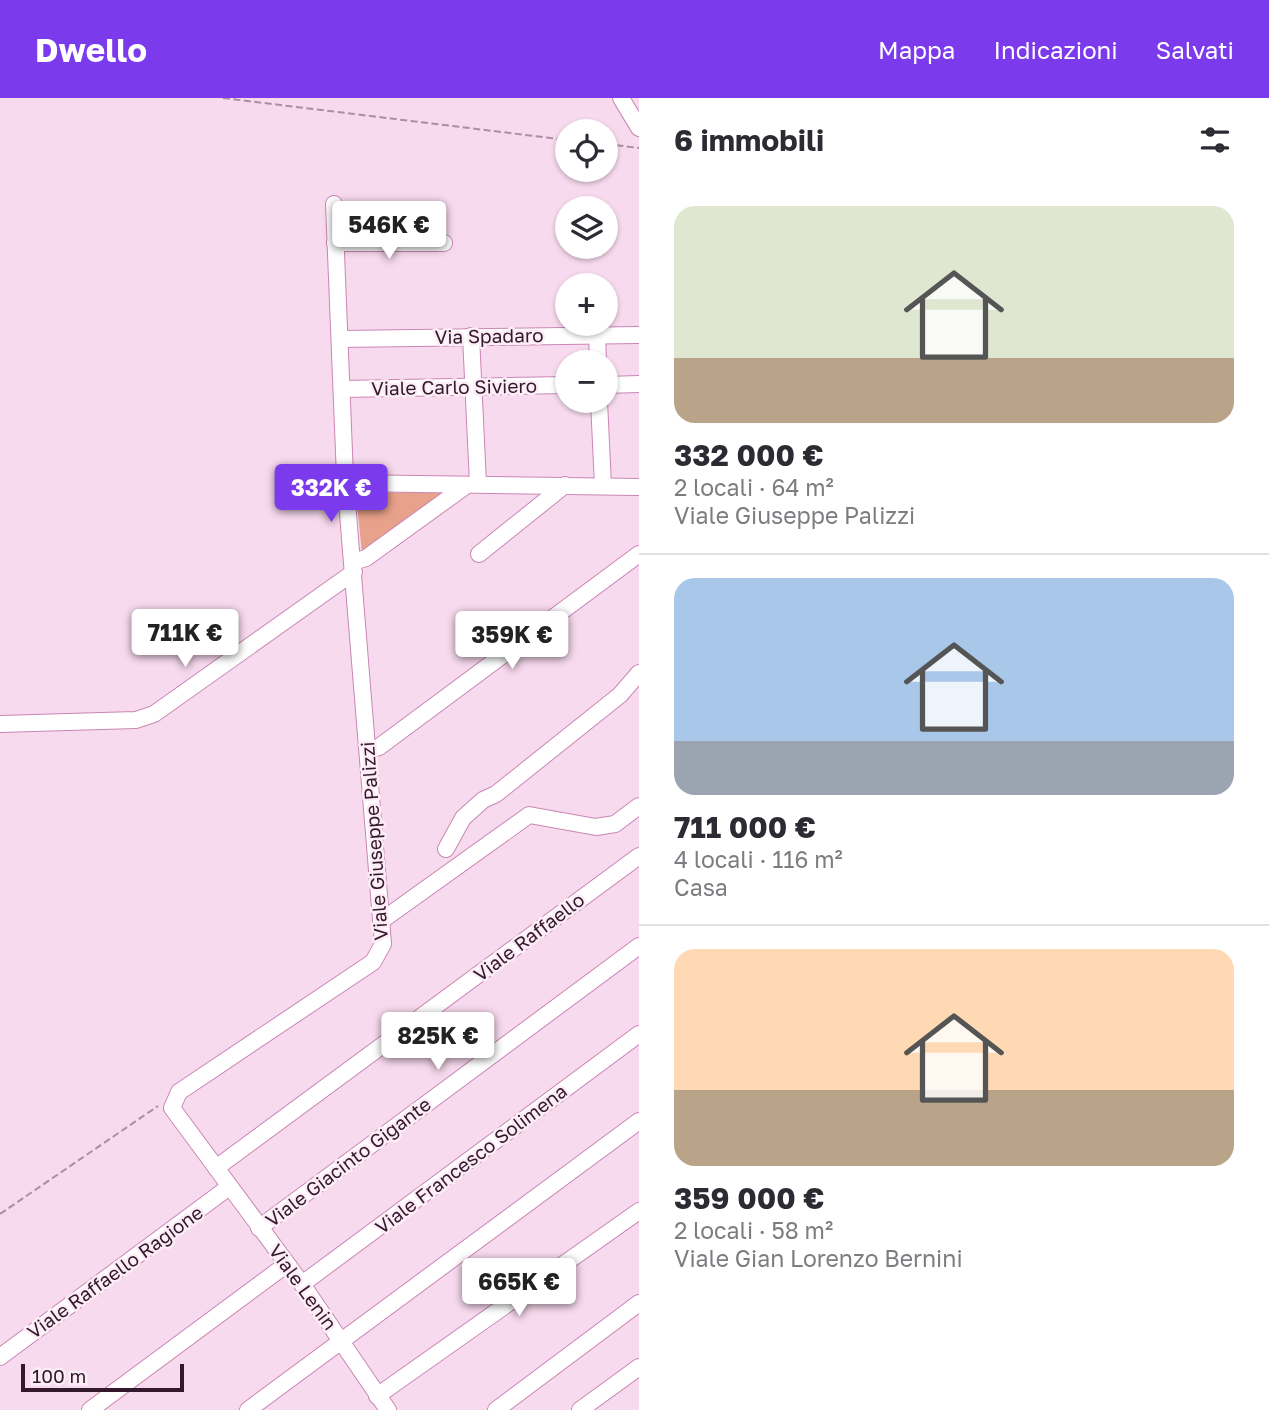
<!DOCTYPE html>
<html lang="it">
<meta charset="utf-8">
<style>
:root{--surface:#fff;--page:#f2f2f3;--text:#2b2b33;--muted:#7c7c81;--line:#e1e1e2;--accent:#7c3aed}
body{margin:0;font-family:"Golos Text",sans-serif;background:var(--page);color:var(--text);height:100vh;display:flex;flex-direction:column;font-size:26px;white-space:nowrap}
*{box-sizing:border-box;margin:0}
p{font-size:23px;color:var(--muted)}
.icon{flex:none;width:38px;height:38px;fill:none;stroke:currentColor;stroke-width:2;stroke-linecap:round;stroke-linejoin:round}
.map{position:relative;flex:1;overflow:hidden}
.sheet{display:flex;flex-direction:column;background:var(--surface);width:630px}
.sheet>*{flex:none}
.buttons{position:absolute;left:555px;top:21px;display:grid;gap:14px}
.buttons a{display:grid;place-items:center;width:63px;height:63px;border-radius:50%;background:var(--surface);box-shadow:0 2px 5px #0004;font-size:35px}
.scale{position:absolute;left:21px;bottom:18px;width:163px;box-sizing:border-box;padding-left:7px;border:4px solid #34192c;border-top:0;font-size:19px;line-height:24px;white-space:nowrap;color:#34192c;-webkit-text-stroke:5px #fcedf7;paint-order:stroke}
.price{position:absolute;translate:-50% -60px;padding:0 16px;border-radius:7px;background:#fff;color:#222;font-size:23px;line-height:46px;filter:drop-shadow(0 2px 4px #0008)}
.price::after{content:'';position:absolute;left:50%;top:42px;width:21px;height:16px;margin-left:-10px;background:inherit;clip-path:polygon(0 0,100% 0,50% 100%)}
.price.active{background:var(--accent);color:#fff}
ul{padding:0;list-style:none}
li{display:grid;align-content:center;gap:14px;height:371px;padding:0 35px}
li+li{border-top:2px solid var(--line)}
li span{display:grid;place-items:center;height:217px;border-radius:21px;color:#555}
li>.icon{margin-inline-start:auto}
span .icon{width:126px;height:126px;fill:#fffc;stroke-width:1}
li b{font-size:30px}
h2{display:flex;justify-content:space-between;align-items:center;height:84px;padding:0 35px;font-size:30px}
header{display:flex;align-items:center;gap:42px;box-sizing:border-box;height:98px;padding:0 35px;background:var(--accent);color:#fff}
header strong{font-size:33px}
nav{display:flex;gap:38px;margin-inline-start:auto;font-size:24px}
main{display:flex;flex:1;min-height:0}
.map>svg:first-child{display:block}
</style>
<header>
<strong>Dwello</strong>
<nav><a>Mappa</a><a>Indicazioni</a><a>Salvati</a></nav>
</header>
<main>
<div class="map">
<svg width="639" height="1312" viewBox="0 0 639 1312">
<rect width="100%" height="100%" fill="#f8daee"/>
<polygon fill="#e8a18b" points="448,393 362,455 356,396"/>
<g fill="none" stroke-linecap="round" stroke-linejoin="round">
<defs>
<g id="minor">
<polyline points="621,0 639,30"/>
<polyline points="334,106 345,379 383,846 373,864 179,994 172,1010 302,1186 388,1312"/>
<polyline points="335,145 444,145"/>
<polyline points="597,237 598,264"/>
<polyline points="471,238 478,386"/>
<polyline points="340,241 639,237"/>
<polyline points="606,287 639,286"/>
<polyline points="342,291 567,287"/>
<polyline points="599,303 603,388"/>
<polyline points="345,385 639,389"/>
<polyline points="479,456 565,387"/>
<polyline points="353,464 366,460 467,387"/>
<polyline points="0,626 136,622 154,616 354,474"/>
<polyline points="368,652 379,649 639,456"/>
<polyline points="446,751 463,720 483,702 496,696 620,597 639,575"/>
<polyline points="381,823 529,717 596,729 615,726 639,708"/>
<polyline points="216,1070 639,758"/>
<polyline points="259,1130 639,848"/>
<polyline points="302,1186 639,936"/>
<polyline points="0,1259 229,1089"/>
<polyline points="377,1298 639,1113"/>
<polyline points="90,1312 287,1166"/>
<polyline points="248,1312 639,1023"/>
<polyline points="496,1312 639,1205"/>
<polyline points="580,1312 639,1269"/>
</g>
</defs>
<use href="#minor" stroke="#ca86b5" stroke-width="18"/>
<g stroke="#aa8ea1" stroke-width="2" stroke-dasharray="7 3.5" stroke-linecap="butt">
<polyline points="223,0 567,42"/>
<polyline points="606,46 639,50"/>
<polyline points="0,1116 158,1008"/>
</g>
<use href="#minor" stroke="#fff" stroke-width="16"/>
</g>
<g text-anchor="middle" stroke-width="5" stroke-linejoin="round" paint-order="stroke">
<g font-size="19" fill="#34192c" stroke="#fcedf7">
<text transform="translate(489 238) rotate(-1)" y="7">Via Spadaro</text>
<text transform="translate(454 289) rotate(-1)" y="7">Viale Carlo Siviero</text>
<text transform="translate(374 743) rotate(-94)" y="7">Viale Giuseppe Palizzi</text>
<text transform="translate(529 839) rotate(-37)" y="7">Viale Raffaello</text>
<text transform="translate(471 1061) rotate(-37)" y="7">Viale Francesco Solimena</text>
<text transform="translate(348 1064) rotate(-37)" y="7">Viale Giacinto Gigante</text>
<text transform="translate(115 1174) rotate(-36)" y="7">Viale Raffaello Ragione</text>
<text transform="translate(303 1189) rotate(54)" y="7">Viale Lenin</text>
</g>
</g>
</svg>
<div class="buttons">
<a><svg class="icon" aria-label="locate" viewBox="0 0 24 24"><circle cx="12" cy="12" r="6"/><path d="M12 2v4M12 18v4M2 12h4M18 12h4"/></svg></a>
<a><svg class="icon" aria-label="layers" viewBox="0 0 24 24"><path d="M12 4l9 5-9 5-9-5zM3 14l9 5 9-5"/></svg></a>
<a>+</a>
<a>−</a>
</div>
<div class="scale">100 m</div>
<b class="price" style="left:389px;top:163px">546K €</b>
<b class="price active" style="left:331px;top:426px">332K €</b>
<b class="price" style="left:185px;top:571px">711K €</b>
<b class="price" style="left:512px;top:573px">359K €</b>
<b class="price" style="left:438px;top:974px">825K €</b>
<b class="price" style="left:519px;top:1220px">665K €</b>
</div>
<section class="sheet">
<h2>6 immobili<svg class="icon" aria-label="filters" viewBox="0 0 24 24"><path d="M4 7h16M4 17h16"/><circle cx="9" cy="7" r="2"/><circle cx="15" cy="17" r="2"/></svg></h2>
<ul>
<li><span style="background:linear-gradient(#dfe7d0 70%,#b9a48a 0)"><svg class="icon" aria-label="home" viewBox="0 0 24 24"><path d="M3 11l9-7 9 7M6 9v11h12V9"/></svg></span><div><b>332 000 €</b><p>2 locali · 64 m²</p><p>Viale Giuseppe Palizzi</p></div></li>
<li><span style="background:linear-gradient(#a9c7e8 75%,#9aa5b1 0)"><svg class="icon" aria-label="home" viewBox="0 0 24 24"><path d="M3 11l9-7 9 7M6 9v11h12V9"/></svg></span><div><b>711 000 €</b><p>4 locali · 116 m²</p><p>Casa</p></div></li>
<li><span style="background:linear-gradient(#ffd9b3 65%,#b9a48a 0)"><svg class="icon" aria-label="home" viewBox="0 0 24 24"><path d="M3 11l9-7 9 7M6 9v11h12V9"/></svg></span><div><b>359 000 €</b><p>2 locali · 58 m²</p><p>Viale Gian Lorenzo Bernini</p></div></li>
</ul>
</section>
</main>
